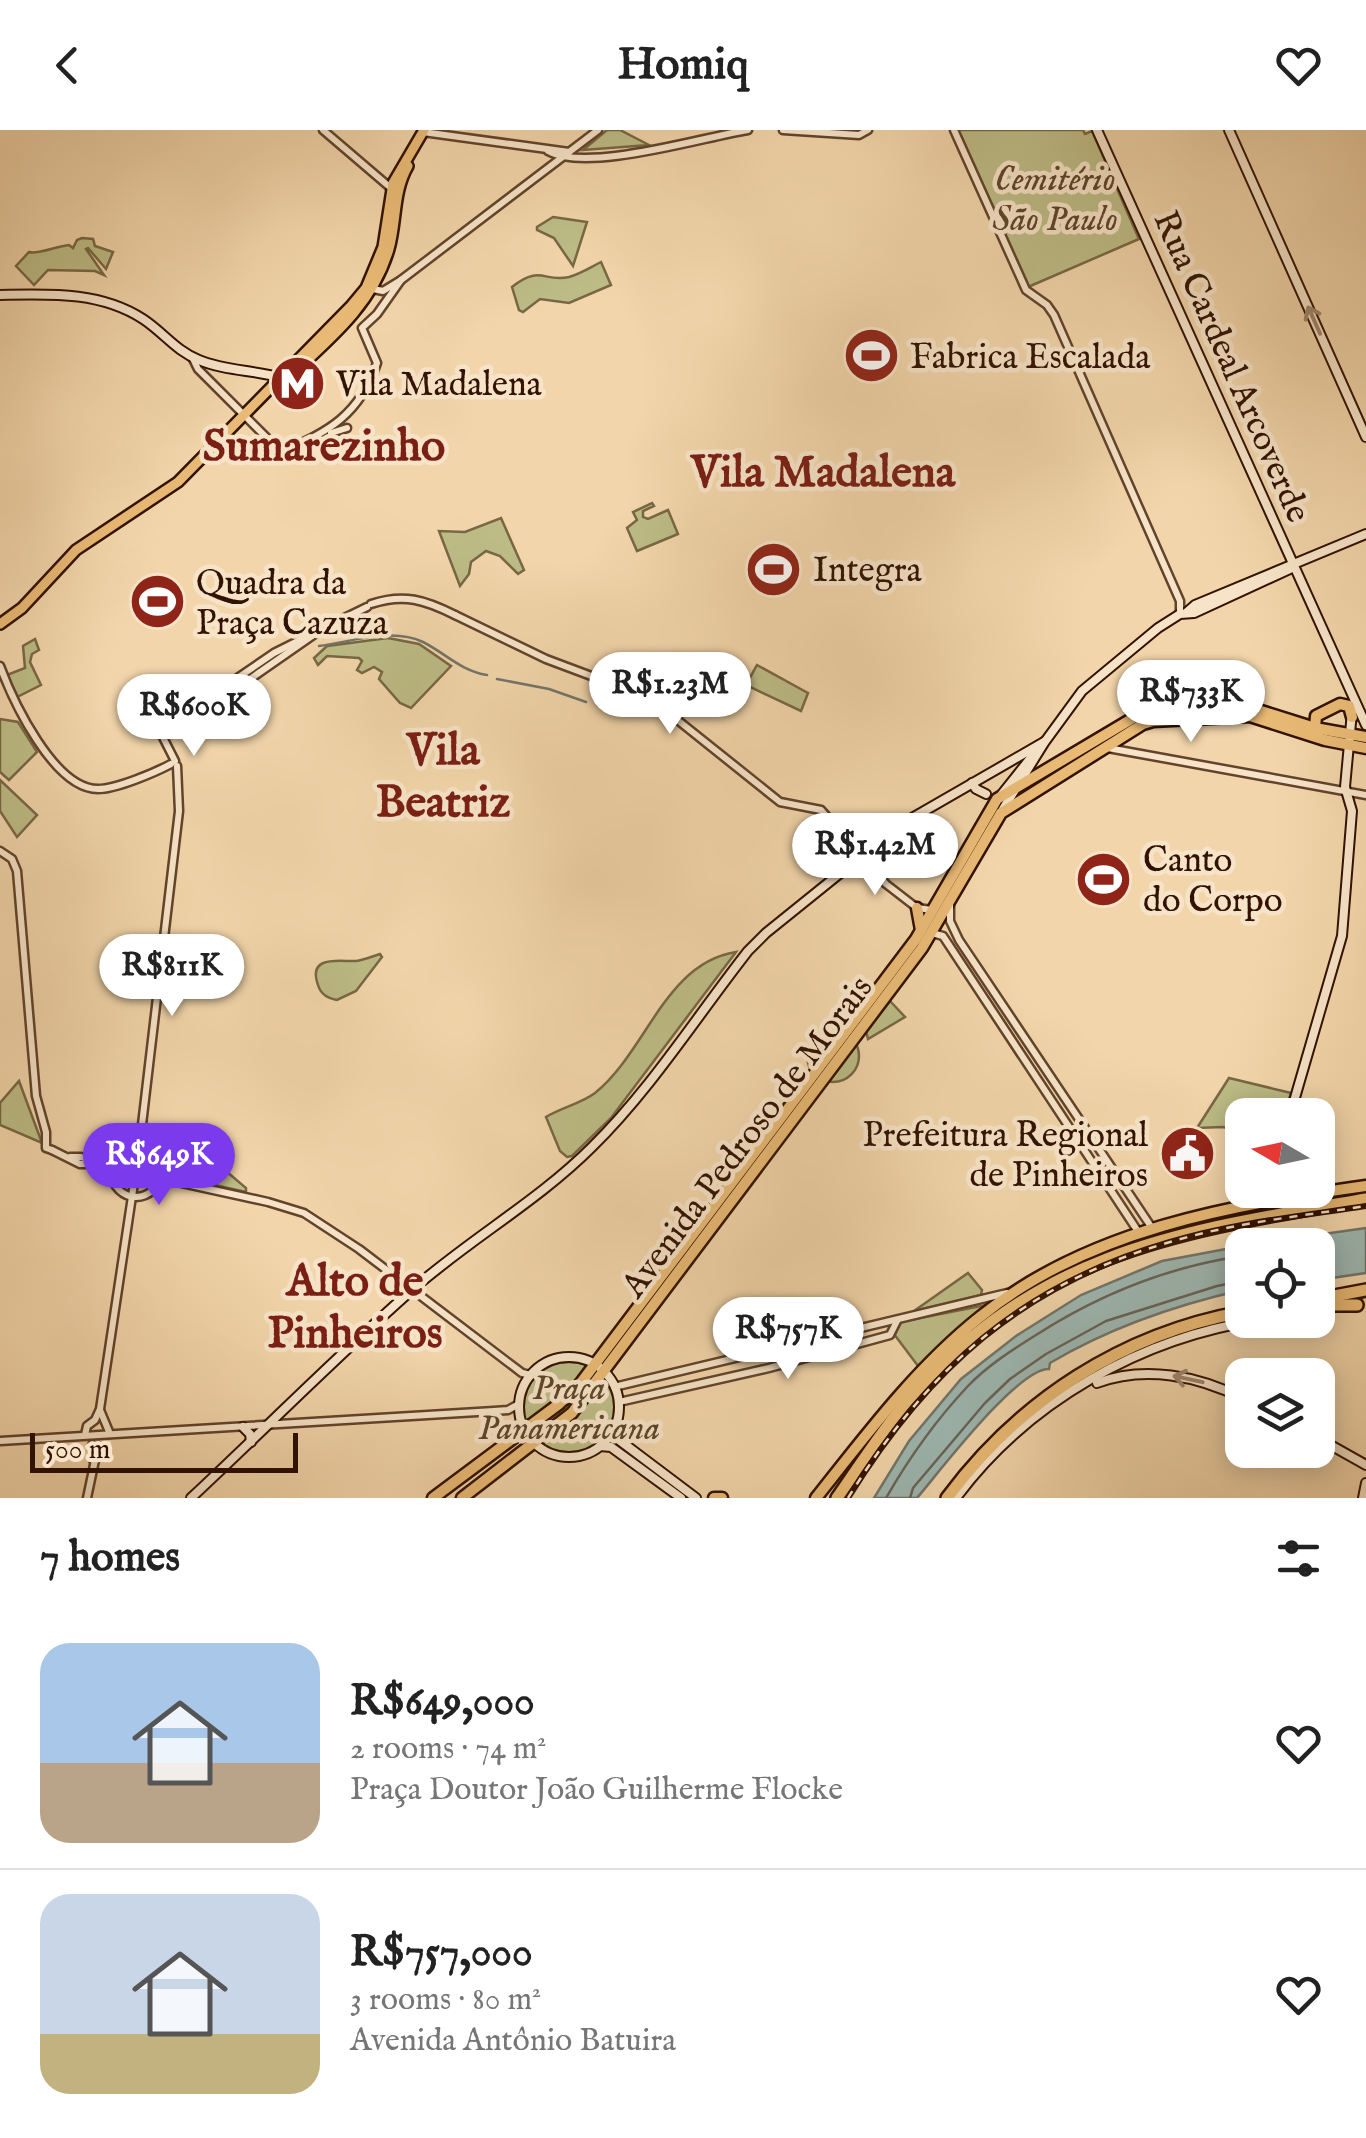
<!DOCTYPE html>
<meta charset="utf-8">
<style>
:root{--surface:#fff;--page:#f6f6f6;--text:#222;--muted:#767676;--line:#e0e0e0;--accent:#7c3aed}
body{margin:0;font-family:"IM FELL English",serif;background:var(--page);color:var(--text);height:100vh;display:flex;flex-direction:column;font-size:38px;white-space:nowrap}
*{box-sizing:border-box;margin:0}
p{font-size:32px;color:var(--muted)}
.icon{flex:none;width:55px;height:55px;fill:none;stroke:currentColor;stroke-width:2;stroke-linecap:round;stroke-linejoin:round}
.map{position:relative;height:1368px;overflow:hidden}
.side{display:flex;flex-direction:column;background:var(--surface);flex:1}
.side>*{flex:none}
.needle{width:65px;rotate:279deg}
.fabs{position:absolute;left:1225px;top:968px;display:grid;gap:20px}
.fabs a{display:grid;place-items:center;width:110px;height:110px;border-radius:20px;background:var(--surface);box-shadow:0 5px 25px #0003;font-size:50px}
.scale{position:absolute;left:30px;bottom:25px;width:268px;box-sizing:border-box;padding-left:10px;border:5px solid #321201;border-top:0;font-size:28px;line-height:35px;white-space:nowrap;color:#321201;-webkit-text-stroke:8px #f7e4c8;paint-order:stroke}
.price{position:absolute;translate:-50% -85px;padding:0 22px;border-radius:35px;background:#fff;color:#222;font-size:32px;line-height:65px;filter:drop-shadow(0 2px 5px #0008)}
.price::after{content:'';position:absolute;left:50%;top:60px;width:30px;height:22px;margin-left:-15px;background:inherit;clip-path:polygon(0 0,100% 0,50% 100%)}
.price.current{background:var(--accent);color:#fff}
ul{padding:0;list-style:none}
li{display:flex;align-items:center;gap:30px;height:250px;padding:0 40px}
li+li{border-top:2px solid var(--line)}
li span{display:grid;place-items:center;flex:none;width:280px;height:200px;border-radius:30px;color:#555}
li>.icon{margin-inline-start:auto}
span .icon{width:120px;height:120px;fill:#fffc;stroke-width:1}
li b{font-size:42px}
h2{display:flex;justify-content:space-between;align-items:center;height:120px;padding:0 40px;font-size:42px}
header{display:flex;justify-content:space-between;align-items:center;height:130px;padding:0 40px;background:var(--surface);font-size:45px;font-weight:800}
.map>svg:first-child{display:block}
</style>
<header><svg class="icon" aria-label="back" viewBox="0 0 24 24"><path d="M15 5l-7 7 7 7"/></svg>Homiq<svg class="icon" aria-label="heart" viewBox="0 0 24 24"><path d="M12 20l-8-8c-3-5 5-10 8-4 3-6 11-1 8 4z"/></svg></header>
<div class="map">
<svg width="1366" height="1368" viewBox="0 0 1366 1368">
<rect width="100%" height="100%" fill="#f2d5aa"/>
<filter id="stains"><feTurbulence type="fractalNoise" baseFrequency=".002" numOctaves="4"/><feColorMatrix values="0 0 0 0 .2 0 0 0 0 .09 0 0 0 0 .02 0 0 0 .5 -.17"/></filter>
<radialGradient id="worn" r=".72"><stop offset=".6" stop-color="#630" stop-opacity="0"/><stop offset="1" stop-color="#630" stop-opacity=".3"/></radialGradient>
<g fill="#bdbc86" stroke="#786744" stroke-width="2.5">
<polygon points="607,0 620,0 649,15 583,20"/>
<polygon points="957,0 1083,0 1085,4 1092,1 1139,109 1028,157"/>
<polygon points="553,87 587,92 573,136 554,108 537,100 537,97"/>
<path d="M82,108L93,109L95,116L113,122L106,139L88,118L86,119L104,145L95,141L48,140L34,155L16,136L29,122C37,125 57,116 69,115L73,118L77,110Z"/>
<path d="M601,132L611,155L569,173L540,169L523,182L519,180L512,157C541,134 544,153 569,147C580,144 591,137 601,132Z"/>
<polygon points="652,373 654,376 643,381 643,387 648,389 668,380 678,404 637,421 627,398 637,390 633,382"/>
<polygon points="501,388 524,440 518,444 500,426 486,421 471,432 469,444 460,456 439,401 465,402"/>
<polygon points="388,508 419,514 451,536 411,578 400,573 379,549 382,542 374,537 362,543 357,540 362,531 359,528 327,526 318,535 314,528 327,516"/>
<polygon points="35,509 39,520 32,524 30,532 41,555 17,567 7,545 25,538 23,516"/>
<polygon points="757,535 808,563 801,581 746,555"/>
<polygon points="0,589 18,592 37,622 9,650 0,642"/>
<polygon points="0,650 37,685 17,707 0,681"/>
<path d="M736,822L611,988L572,1026L567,1027L560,1021L546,987C561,978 582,973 595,963C647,921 665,833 736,822Z"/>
<path d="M380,824L382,827L356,861L337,870C328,868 321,865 318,855C307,824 341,832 356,831C364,830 373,826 380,824Z"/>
<polygon points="890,871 905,887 868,909 866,901"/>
<circle cx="833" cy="926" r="26"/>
<polygon points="1229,948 1291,963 1284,985 1242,985 1242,1002 1223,997 1197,998"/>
<polygon points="19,951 42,1013 0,995 0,973"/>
<polygon points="199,1018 246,1058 246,1062 184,1048"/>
<polygon points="968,1143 982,1160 981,1165 914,1181"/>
<polygon points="986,1175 918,1236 894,1204 900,1192"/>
<circle cx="569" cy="1278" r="46"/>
</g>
<g fill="#9db7b1" stroke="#72756b" stroke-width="2.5">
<polygon points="1366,1098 1366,1143 1318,1150 1318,1115 1246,1115"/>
<path d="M1242,1116V1160C1176,1175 1109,1198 1050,1233L1049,1239C1018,1238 940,1341 917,1368H874L909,1311L961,1249L1016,1206L1081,1165L1162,1131Z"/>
</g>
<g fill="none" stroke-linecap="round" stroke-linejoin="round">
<g stroke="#686459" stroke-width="2.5">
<path d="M886,1368C909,1328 936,1290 968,1256C987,1236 1012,1220 1036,1205C1100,1164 1167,1137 1242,1126"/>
<polyline points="910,1368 913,1358 985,1273 1010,1249 1046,1224 1106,1191 1217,1156 1242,1151"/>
</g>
<g stroke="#72756b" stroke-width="2.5">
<path d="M319,516C351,512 392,497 423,512C445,523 461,541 487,545"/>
<polyline points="497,549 549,559 586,572"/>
</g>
<defs>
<g id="tertiary">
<polyline points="323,0 392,59"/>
<polyline points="783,0 859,5 868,0"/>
<polyline points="954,0 1026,160 1047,175 1054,185 1180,471 1180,484"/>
<polyline points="423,2 569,22"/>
<path d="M548,21C587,43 703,7 748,0"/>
<polyline points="368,158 383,161 401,150 598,0"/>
<path d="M192,227L198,239L281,322C328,303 360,284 377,233L362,198L377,184L401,150"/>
<polyline points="331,303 347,298"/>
<path d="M371,474C404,463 425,470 455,485"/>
<polyline points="455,485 546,529 650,568 780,672 821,680 886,754 917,778 932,780"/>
<polyline points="322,499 367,477"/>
<path d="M0,536C13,571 54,659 98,659C116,659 154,643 171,634"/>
<polyline points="211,566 274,523 310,505"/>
<polyline points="1108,618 1366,665"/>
<polyline points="175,631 146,574 146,567 227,565 322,499"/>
<polyline points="0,721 12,729 17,741 36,966 46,1002 46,1018 52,1020"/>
<polyline points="950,775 950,791 959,810 1152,1098"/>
<polyline points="932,803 943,806 1139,1103"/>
<circle cx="136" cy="1043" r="24"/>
<polyline points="52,1020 80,1034 89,1034"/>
<polyline points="70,1027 81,1027 113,1038 268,1072 304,1083 359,1119 522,1243 531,1245"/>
<polyline points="614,1257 1007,1163"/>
<polyline points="619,1272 769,1238 890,1205 897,1191"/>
<polyline points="100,1280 110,1304"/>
<polyline points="85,1305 87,1296 95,1290 100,1279 139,1020 179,681 177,636"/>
<polyline points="0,1311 494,1281 508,1280 519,1274"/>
<polyline points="92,1315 93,1330"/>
<polyline points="87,1368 98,1316"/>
</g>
<g id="secondary">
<polyline points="1097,0 1366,595"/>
<polyline points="1229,0 1366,307"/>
<path d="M0,165C49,164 100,161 143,189C163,202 176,221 199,230C225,241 255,240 282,248"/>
<polyline points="1187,482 1195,475 1366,404"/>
<polyline points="972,653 976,659 986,664"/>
<polyline points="1002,664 1037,620"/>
<polyline points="1003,679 1044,613 1082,561 1158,498 1180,484 1194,483 1294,437"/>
<polyline points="1290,985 1342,806 1352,681 1345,657 1352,582"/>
<circle cx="569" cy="1277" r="50"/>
<path d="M1097,1253C1145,1235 1198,1246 1242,1268"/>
<polyline points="243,1297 250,1304 251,1312"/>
<polyline points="613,1300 619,1310 696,1368"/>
<polyline points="1318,1308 1366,1335"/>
<polyline points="600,1316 611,1317 681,1368"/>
<path d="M191,1368C265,1299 337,1226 413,1159C470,1109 538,1071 592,1017C651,959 697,886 748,821L766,803L900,695L1044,612"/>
<path d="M956,1368C1027,1272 1142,1207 1260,1190"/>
<polyline points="1363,1368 1366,1353"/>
</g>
<g id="primary">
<path d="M282,248L290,246C330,209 373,174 389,119C397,91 393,62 408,36"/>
<polyline points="0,494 22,478 76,420 178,352 351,176 366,158 383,117 393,53 424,0"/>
</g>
<g id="trunk">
<polyline points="1315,598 1316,586 1340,574 1349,576 1352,587"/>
<polyline points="917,778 921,800"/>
<polyline points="433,1368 559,1274 580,1254 916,809 997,669 1135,587 1151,581 1245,576 1315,598 1366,607"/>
<polyline points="462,1368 572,1283 922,818 1001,683 1143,594 1153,591 1250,586 1325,610 1366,618"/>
<polyline points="714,1368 722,1368"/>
<path d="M816,1368C866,1305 916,1238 980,1187C1088,1099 1232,1075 1366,1056"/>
</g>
<g id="motorway">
<polyline points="1318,1169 1366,1160"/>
<polyline points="1318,1175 1357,1175"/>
<polyline points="946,1218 967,1205"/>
<path d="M837,1368C860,1335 882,1300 909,1269C1040,1119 1182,1101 1366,1069"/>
<path d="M947,1368C1020,1270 1122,1204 1242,1182"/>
</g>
</defs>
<use href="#tertiary" stroke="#62432b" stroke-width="11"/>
<use href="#secondary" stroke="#321201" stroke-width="12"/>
<use href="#primary" stroke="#321201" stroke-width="14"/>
<use href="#trunk" stroke="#321201" stroke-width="15"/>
<use href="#motorway" stroke="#321201" stroke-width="16"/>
<use href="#tertiary" stroke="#f7e4c8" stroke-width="6"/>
<use href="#secondary" stroke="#f7e4c8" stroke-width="8"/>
<use href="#primary" stroke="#e9ba75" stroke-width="9"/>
<use href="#trunk" stroke="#e9ba75" stroke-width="10"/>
<use href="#motorway" stroke="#e9ba75" stroke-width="11"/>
<defs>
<path id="rail" d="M848,1368C928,1239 1021,1155 1170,1112C1233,1093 1301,1086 1366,1076"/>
</defs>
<use href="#rail" stroke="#321201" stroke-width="6"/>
<use href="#rail" stroke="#f7e4c8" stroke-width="2.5" stroke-dasharray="8" stroke-linecap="butt"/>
</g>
<defs><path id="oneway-shaft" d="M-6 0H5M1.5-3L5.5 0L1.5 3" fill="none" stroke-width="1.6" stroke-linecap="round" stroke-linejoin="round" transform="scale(2.5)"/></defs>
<g stroke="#9e866e">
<use href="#oneway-shaft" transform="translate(1314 190) rotate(-114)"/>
<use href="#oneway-shaft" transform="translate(1188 1249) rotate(-168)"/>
</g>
<defs>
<symbol id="stadium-disc" viewBox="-11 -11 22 22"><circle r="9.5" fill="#8f2418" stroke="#f7e4c8"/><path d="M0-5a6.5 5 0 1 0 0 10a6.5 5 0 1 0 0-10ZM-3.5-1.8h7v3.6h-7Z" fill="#fff"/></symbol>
<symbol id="metro-disc" viewBox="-11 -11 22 22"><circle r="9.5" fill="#8f2418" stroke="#f7e4c8"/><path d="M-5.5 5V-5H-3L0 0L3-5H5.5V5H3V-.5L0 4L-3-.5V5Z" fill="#fff"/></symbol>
<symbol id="civic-disc" viewBox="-11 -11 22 22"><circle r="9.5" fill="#8f2418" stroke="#f7e4c8"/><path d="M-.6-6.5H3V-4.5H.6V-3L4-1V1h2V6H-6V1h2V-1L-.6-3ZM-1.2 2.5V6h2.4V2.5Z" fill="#fff"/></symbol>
</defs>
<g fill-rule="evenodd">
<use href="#stadium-disc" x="840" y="194" width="63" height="63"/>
<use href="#metro-disc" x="266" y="222" width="63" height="63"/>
<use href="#stadium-disc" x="742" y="408" width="63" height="63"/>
<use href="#stadium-disc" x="126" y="440" width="63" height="63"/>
<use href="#stadium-disc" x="1072" y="718" width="63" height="63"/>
<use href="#civic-disc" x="1156" y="992" width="63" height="63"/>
</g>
<g text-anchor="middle" stroke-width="9" stroke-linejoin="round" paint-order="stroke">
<g font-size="35" font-style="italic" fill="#5c4529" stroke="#f7e4c8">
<text x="1055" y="60">Cemitério<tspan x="1055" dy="40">São Paulo</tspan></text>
<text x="569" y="1269">Praça<tspan x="569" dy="40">Panamericana</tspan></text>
</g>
<g font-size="35" fill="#321201" stroke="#f7e4c8" text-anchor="start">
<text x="910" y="238">Fabrica Escalada</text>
<text x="336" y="265">Vila Madalena</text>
<text x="813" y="451">Integra</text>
<text x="196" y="464">Quadra da<tspan x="196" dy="40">Praça Cazuza</tspan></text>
<text x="1143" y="741">Canto<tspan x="1143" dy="40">do Corpo</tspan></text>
<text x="1148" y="1016" text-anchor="end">Prefeitura Regional<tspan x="1148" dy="40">de Pinheiros</tspan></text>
</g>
<g font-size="35" fill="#321201" stroke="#f7e4c8">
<text transform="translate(1233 236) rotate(66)" y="12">Rua Cardeal Arcoverde</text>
<text transform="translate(746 1006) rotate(-53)" y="12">Avenida Pedroso de Morais</text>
</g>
<g font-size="45" font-weight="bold" fill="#7a1f14" stroke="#f7e4c8">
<text x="324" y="330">Sumarezinho</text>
<text x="823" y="356">Vila Madalena</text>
<text x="443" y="634">Vila<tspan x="443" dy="52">Beatriz</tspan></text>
<text x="355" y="1165">Alto de<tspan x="355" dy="52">Pinheiros</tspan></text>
</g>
</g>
<rect width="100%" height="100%" filter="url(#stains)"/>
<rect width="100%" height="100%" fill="url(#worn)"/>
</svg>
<div class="fabs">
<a><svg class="needle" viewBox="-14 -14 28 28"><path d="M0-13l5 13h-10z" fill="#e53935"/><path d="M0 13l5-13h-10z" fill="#767676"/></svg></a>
<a><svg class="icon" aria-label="locate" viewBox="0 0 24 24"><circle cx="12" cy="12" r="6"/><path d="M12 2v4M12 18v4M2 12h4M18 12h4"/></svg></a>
<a><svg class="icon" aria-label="layers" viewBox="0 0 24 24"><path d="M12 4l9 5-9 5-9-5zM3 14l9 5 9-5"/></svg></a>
</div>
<div class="scale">500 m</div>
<b class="price" style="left:670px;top:607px">R$1.23M</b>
<b class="price" style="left:1191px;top:615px">R$733K</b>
<b class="price" style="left:194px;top:629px">R$600K</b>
<b class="price" style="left:875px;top:768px">R$1.42M</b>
<b class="price" style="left:172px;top:889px">R$811K</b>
<b class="price current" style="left:159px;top:1078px">R$649K</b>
<b class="price" style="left:788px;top:1252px">R$757K</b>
</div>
<section class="side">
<h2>7 homes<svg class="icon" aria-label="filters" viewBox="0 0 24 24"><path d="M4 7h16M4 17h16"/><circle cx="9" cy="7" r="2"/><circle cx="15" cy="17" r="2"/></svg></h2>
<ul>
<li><span style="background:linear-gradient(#a9c7e8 60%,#b9a48a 0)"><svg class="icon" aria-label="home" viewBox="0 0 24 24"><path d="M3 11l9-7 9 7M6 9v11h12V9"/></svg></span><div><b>R$649,000</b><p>2 rooms · 74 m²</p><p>Praça Doutor João Guilherme Flocke</p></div><svg class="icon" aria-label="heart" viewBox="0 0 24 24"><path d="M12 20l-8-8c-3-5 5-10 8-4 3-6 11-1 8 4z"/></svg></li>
<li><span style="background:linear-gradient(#c9d6e8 70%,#c2b280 0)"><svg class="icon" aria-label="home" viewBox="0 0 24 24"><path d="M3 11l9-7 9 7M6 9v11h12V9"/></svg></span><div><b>R$757,000</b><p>3 rooms · 80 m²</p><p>Avenida Antônio Batuira</p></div><svg class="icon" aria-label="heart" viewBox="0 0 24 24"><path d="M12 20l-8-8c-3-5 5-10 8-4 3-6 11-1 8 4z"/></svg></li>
</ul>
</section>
